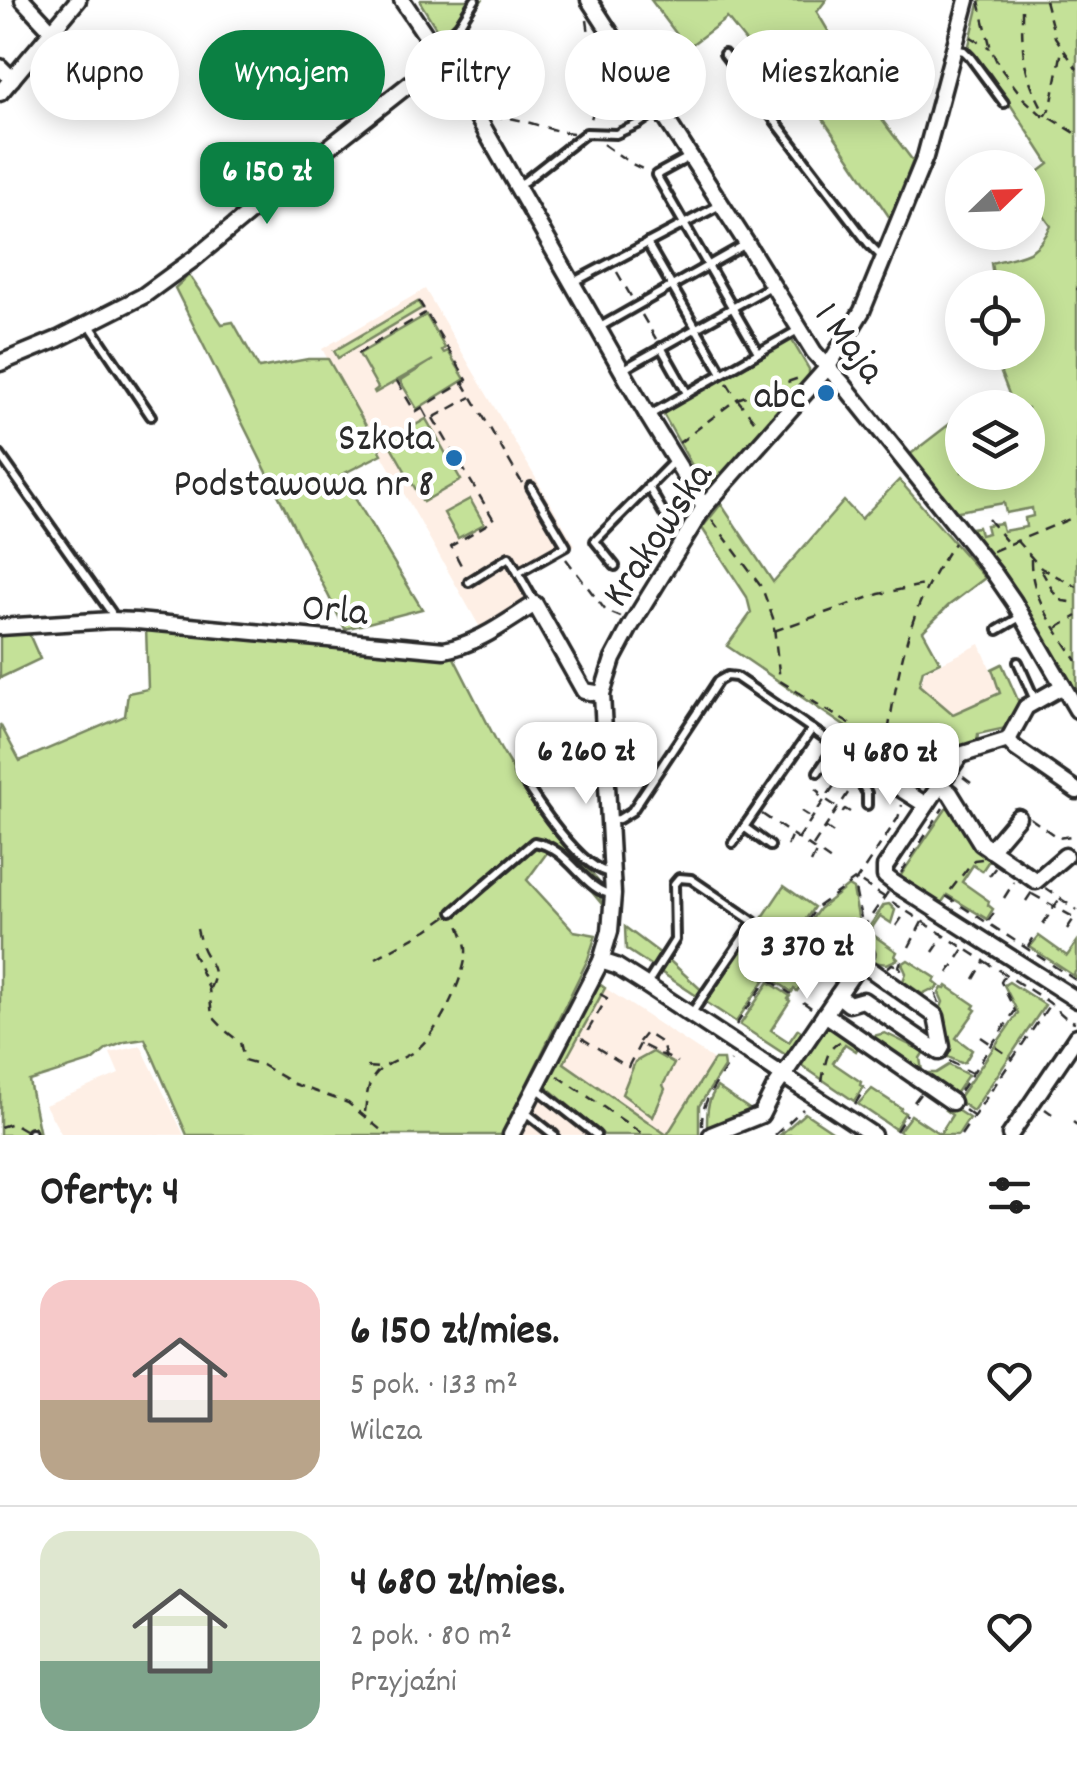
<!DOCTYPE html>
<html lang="pl">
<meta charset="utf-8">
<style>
:root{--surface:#fff;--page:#f6f6f6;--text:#222;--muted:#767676;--line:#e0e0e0;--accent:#0b8043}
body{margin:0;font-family:Dekko,sans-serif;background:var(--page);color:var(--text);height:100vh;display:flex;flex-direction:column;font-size:38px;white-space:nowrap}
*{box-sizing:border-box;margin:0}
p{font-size:32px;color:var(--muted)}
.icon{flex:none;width:55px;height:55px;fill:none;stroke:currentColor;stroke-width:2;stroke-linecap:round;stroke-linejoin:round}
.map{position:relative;height:1135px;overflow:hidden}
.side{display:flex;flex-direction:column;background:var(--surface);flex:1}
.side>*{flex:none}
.guide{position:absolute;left:30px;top:30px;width:1018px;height:90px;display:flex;gap:20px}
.needle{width:65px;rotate:67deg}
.buttons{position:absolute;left:945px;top:150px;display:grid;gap:20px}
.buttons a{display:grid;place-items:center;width:100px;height:100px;border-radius:50%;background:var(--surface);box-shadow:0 5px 25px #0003;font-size:50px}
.price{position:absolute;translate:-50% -85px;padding:0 22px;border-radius:20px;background:#fff;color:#222;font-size:32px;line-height:65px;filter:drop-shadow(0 2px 5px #0008)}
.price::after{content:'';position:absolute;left:50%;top:60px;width:30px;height:22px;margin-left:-15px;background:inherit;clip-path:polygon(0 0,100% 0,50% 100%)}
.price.on{background:var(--accent);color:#fff}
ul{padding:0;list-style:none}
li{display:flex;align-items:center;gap:30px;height:250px;padding:0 40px}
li+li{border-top:2px solid var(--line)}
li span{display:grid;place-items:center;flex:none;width:280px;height:200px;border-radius:30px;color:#555}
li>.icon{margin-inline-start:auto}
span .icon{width:120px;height:120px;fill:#fffc;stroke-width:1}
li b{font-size:42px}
h2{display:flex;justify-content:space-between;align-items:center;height:120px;padding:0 40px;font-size:42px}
.pill{padding:0 35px;border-radius:45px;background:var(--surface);box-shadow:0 5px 25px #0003;font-size:35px;line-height:90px}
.pill.on{background:var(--accent);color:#fff}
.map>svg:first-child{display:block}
</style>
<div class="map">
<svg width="1077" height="1135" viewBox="0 0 1077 1135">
<rect width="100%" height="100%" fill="#fff"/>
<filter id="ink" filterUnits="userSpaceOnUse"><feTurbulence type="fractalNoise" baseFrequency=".01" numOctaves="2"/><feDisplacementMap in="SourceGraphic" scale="20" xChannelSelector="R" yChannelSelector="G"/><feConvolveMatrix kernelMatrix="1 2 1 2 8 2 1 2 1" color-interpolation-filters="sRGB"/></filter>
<g filter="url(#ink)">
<g fill="#feefe5">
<polygon points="425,289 575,545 526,574 535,593 482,631 322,349"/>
<polygon points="980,644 1000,692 953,713 920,685 925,671"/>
<polygon points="605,988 714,1060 668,1135 564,1063"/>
<polygon points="141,1046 184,1135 62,1135 45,1105 119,1074 110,1053"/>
<polygon points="544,1085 604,1135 518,1135"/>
</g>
<g fill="#c4e198" stroke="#788662" stroke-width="2.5">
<polygon points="421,0 482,0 447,46 420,2"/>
<polygon points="651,0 826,0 817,12 876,112 913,161 890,218 777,51 762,62 727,18 687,48"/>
<path d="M980,0H1077V695L1004,577L965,529L978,527L980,535L988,533L986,525L1001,523L1003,531L1026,527L1025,518L1033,516L1032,508L1006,513L1004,503L953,512L908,456L956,419L962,428V472H1028V408L1014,407L999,368L1019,353L1028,352V288L995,287L991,263C1023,254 1035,258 1051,226L1028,194V180L1049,164L989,72L968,49Z"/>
<polygon points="189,275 222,324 233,322 259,368 308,359 328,359 382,454 341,475 422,609 345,629 175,288"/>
<polygon points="418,302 422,308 338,358 334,351"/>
<polygon points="426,315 445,348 442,350 444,353 448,351 465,379 417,409 400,381 433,360 375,393 374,391 378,388 359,354"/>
<polygon points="790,337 809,369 809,376 711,486 707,488 703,485 662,412"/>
<polygon points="426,419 461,480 423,502 388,441"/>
<polygon points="899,480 985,578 948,606 923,631 940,662 923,670 919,685 953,714 1000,693 992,669 1002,664 1021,707 1006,728 978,734 977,742 936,751 912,737 897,762 727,646 751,613 747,597 702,528 721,504 773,582 844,501 861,519"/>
<polygon points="470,499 484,524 458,538 444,513"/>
<polygon points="146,627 452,654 501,750 540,815 598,881 601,903 562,856 549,850 527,880 574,931 596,935 588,959 502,1135 187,1135 145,1039 125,1042 107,1049 93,1061 29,1081 40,1135 0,1135 0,724 20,761 125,716 128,693 148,689"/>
<polygon points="0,633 29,634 40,659 0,678"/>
<polygon points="950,803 970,834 968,838 992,856 982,871 973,865 962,882 989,901 988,905 993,909 987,919 947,895 940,905 902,880 901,875"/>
<polygon points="784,886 814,907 736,1022 626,949 625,927 669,960 709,997"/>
<polygon points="848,886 853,889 863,945 856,940 859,935 843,924 824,951 821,950 818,953 798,939 819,909"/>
<polygon points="889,904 895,910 891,923 880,916 869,932 897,952 895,956 898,959 887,964 872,962 867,930 884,905"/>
<polygon points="1039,936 1067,956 1077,942 1077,969 1074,974 1077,978 1030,947"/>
<polygon points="795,943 815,957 814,960 817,962 797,991 794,989 792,992 771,978"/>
<polygon points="908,960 936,978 934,982 939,986 935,990 930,990 922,994 903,981 906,973 902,964"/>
<polygon points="769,982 790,996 788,999 790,1001 771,1030 789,1042 798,1029 805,1034 789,1057 740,1025"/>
<polygon points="1009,982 1045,1005 973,1111 957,1100 1018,1013 1004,985"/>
<polygon points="598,983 605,988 564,1063 667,1135 714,1060 723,1060 724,1067 699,1106 699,1135 604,1135 544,1085"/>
<polygon points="947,986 975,1005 973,1008 976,1010 956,1038 972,1050 965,1062 961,1063 948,1057 940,1010 943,1002 939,993 942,988 945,989"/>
<polygon points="826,1026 831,1026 857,1043 859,1046 856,1051 845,1044 833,1063 861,1082 860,1085 863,1087 854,1101 798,1063 819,1030"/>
<polygon points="885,1033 924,1052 920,1058 922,1071 920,1076 870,1040 873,1036"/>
<polygon points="653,1052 674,1064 663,1085 665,1089 653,1117 622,1094 635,1062"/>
<polygon points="949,1065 968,1075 953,1097 923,1077 925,1073 936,1073"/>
<path d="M717,1087L755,1113L711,1130L707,1125C707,1109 708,1100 717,1087Z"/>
<polygon points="872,1089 901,1108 900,1110 905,1113 895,1129 858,1104"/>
<polygon points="949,1105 969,1118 958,1135 905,1135 899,1131 911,1115 940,1134 952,1115 945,1110"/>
<polygon points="805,1113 838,1135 780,1135"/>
</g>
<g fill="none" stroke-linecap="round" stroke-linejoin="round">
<defs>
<g id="lane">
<polyline points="435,49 459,25 475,0"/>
<polyline points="955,49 964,51 970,57 1004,103"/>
<polyline points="724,54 869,244 884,259"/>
<polyline points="689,157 656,175 758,352"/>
<polyline points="516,186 525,181 586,133 616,134 638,124 659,110"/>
<polyline points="647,243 722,373"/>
<polyline points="572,283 720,205"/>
<polyline points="89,324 151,416"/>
<polyline points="600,327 746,244"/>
<polyline points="661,347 687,393"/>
<polyline points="622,370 771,286"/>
<polyline points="648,416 798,330"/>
<polyline points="0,455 111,612 112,619"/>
<polyline points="648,486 667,519"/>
<polyline points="615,566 595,541 674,461"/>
<polyline points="518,573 566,546 531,487"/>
<polyline points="469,582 509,557 535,603"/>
<polyline points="998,630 1022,616"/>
<polyline points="1018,662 1035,700"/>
<polyline points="818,772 836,745"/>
<path d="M519,773C534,798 582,872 612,873"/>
<polyline points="867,805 867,793 860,782 867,767"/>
<polyline points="611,820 619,819 632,811 718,681 727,676 736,677 879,775"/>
<polyline points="744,827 770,846"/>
<polyline points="733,843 812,729"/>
<path d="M453,912L534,842C569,847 585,892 612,894"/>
<polyline points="647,984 675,940 674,884 679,878 691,879 754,922 691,1014"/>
<polyline points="538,1089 596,1135"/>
<polyline points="524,1111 554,1135"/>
<polyline points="31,1133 31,1135"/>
</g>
<g id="street">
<polyline points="23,0 52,31"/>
<polyline points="402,0 458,83 648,416 704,507"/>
<polyline points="589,0 747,244 814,352 843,384 994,573 1014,602 1077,710"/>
<polyline points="0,67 12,79"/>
<polyline points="0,93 78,0"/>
<polyline points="0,363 58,339 143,296 195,258 314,159 441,59"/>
<path d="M0,627L112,620L137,621L444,650C478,644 506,622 535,604L584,691L602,694"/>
<polyline points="1063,686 1026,707 1008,740 960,755 885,867 885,876 894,883 1077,1000"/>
<polyline points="1008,740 1015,748 1077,791"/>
<polyline points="879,775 926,805"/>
<polyline points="939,785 950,793 981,843 1036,881 1065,856"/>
<polyline points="990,850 1018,817"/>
<polyline points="601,961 616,966 646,985 873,1135"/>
<polyline points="838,995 849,1004 863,1000 939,1052 942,1047 936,1016 860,962"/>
<polyline points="825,1014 952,1102"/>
<polyline points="511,1135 601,961 610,931 613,894 602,694 613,659 630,627 704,507 827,368 862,311 925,157 967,0"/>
<polyline points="711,1135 761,1115 774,1089 866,954"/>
<polyline points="1010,1135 1077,1036"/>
</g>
</defs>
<use href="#lane" stroke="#2b2b2b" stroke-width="14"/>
<use href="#street" stroke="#2b2b2b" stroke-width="21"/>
<g stroke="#2b2b2b" stroke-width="2.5" stroke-dasharray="10 8" stroke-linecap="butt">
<polyline points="1045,0 1055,37 1077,69"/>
<polyline points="979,1 991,49 999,66 1024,99 1043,116 1046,115 1077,134"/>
<path d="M1022,10C1022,57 1023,73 1046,115L1051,107L1062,50"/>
<polyline points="587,20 598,97 589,125"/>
<polyline points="971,37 990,48"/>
<path d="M493,117C521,116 546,131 573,133"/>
<polyline points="603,144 632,164 647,171"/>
<polyline points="617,272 633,300"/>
<polyline points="1076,289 1077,289"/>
<polyline points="642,315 656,339"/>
<polyline points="357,354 425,313"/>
<polyline points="397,381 415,412 467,380 419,301"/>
<polyline points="463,382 522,483"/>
<polyline points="727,383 737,399 758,425"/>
<polyline points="423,409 429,420 471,397"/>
<polyline points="433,418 494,520 451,546 462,567"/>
<polyline points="679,443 737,399 802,377"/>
<polyline points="988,519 1007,542"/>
<polyline points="712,520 762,588 773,618 780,681 885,746"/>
<polyline points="1016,540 1041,568 1077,587"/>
<polyline points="993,551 1077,516"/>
<polyline points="566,559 606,611 621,617"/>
<path d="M1031,559C1030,597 1057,630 1077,661"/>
<polyline points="1041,570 1056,596 1063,601 1077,603"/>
<polyline points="1057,628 1077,616"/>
<polyline points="774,631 879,594 928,584"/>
<path d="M890,765L889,757L885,752C893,702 901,646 922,598C931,579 942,561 954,543"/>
<polyline points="963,777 971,783"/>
<polyline points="918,782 935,755 945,753"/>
<polyline points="816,789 820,792 819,795 843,811 845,809 850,812"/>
<polyline points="801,811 812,818"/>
<polyline points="762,814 831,861"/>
<polyline points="1030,818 1058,838 1077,835"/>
<polyline points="825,827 835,834"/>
<polyline points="798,839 848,765"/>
<polyline points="787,846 791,836"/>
<polyline points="813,846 848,793"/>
<polyline points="982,859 974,860 946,896 1077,981"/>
<polyline points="811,863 816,853"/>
<polyline points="901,873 943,808"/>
<polyline points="989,876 996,867"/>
<polyline points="1045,888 1077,910"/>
<polyline points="888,892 863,928 854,884 898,818 902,805"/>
<polyline points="1032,894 1075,918"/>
<polyline points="1004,898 1014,882"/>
<polyline points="1026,901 1032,892"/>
<polyline points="988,921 996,910"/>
<polyline points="1043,924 1060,898"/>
<polyline points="896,926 906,912"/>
<path d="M197,929C199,938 201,947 206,955C213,968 218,973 210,988"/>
<polyline points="1067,929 1077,914"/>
<polyline points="795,940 817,955"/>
<polyline points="909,947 922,922"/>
<polyline points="1028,947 1034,937"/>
<polyline points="192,951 209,989 212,1016 227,1032 240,1042 244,1060 262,1065 294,1084 348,1103 387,1135"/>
<polyline points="933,952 944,936"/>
<polyline points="376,958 427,930 447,916"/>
<polyline points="901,961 899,966 902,971 901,977"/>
<polyline points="830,963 841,971"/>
<polyline points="887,968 892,964 899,966"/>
<polyline points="948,973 964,949"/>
<polyline points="974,979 984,962"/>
<polyline points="770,980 791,994"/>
<polyline points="600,994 607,998 583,1039 628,1067 640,1044"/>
<polyline points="803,1002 814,1010"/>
<polyline points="939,1003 936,995 940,986"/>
<path d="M736,1025L817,907L856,879L1047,1001C1057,1008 1063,1019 1075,1022"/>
<polyline points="981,1037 1012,1058"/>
<polyline points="666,1058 662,1043 646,1033 638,1043 677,1062"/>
<polyline points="949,1061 972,1073"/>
<polyline points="367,1067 380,1068"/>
<polyline points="558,1076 644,1135"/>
<path d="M822,1082C825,1067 825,1049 840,1042"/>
<polyline points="960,1091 1015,1011 1001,982 1005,975"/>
<polyline points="914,1102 920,1094"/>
<polyline points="855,1104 865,1088"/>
<polyline points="1045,1109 1052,1114"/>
<polyline points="965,1110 973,1116"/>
<path d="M365,1112C367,1099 366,1086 375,1075C385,1062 403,1060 416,1050C437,1035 464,979 466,953C467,943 461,931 458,922"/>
<polyline points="1073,1122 1077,1125"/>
<path d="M702,1126C701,1100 717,1083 731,1061"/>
<polyline points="0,1127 13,1123 25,1130"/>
<polyline points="896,1131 907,1114"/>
<polyline points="775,1135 803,1109"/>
<polyline points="961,1135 1050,1004"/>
</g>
<use href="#lane" stroke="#fff" stroke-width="6"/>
<use href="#street" stroke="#fff" stroke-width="14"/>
</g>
</g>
<g fill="#1f6fb2" stroke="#fff" stroke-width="4">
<circle cx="826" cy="393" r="10"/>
<circle cx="454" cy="458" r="10"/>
</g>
<g text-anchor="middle" stroke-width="9" stroke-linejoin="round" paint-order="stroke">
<g font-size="40" fill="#2b2b2b" stroke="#fff">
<text transform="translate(852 341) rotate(53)" y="14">1 Maja</text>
<text transform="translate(655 533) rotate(-56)" y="14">Krakowska</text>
<text transform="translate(335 607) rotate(5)" y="14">Orla</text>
</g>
<g font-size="40" fill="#2b2b2b" stroke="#fff" text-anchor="end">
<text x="806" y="407">abc</text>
<text x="434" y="449">Szkoła<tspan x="434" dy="46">Podstawowa nr 8</tspan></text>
</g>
</g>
</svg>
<div class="buttons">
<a><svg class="needle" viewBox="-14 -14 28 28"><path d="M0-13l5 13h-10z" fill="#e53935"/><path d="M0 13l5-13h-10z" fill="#767676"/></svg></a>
<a><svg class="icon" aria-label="locate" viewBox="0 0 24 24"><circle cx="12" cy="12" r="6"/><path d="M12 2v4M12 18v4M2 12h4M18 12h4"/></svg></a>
<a><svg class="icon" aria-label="layers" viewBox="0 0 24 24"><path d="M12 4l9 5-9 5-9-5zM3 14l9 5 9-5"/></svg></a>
</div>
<b class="price on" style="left:267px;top:227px">6 150 zł</b>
<b class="price" style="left:586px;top:807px">6 260 zł</b>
<b class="price" style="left:890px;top:808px">4 680 zł</b>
<b class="price" style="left:807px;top:1002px">3 370 zł</b>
<div class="guide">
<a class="pill">Kupno</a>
<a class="pill on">Wynajem</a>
<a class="pill">Filtry</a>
<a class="pill">Nowe</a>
<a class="pill">Mieszkanie</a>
</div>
</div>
<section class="side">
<h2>Oferty: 4<svg class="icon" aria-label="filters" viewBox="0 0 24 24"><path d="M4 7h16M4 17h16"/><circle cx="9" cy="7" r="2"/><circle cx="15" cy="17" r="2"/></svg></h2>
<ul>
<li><span style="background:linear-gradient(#f6c9c9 60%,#b9a48a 0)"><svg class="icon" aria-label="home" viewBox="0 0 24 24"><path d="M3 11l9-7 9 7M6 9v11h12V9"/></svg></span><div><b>6 150 zł/mies.</b><p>5 pok. · 133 m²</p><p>Wilcza</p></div><svg class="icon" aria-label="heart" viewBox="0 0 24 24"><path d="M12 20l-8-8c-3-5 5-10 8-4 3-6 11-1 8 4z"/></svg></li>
<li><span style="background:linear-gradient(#dfe7d0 65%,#7fa58c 0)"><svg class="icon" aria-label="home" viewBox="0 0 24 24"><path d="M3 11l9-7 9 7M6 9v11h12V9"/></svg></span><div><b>4 680 zł/mies.</b><p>2 pok. · 80 m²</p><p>Przyjaźni</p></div><svg class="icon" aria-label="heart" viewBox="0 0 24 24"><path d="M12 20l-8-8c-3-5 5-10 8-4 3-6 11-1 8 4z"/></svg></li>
</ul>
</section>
